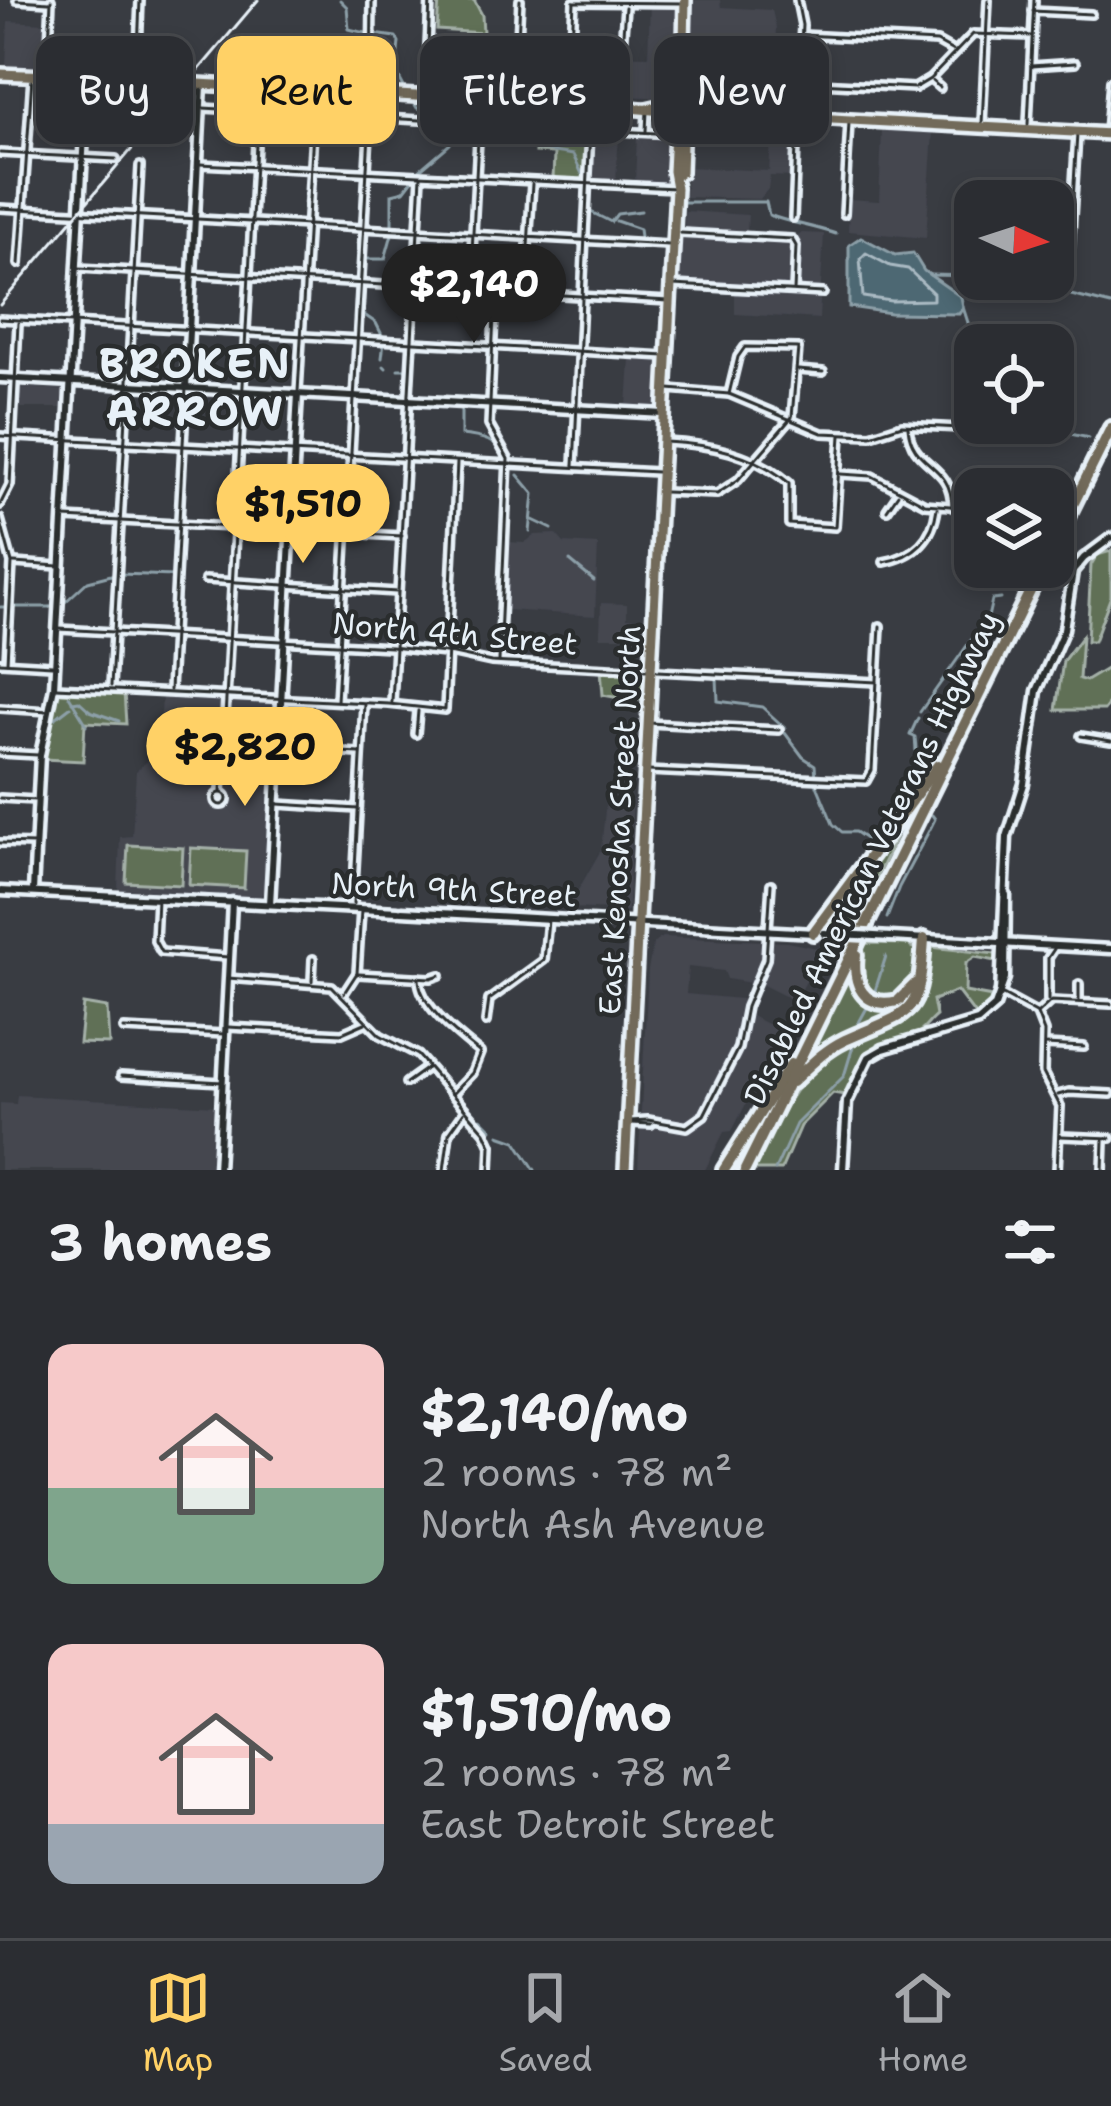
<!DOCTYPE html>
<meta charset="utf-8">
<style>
:root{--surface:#2b2d32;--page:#37393e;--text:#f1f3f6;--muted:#a6a8ac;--line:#47494d;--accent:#ffd166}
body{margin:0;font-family:"Shantell Sans",sans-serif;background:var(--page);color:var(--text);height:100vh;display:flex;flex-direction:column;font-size:45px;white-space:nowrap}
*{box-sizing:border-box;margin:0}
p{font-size:39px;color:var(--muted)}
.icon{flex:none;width:66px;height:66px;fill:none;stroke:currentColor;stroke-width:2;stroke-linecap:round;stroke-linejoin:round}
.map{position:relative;height:1170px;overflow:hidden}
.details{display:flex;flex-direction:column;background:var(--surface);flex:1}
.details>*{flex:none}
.hud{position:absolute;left:36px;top:36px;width:1041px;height:108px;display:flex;gap:24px}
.needle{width:78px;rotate:93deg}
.tools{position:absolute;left:954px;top:180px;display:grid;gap:24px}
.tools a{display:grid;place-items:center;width:120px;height:120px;border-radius:24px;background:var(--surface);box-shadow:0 6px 18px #0003,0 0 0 3px var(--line);font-size:60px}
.price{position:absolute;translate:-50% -102px;padding:0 27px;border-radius:42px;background:var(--accent);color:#111;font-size:39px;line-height:78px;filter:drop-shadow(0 3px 6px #0008)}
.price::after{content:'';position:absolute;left:50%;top:72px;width:36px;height:27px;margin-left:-18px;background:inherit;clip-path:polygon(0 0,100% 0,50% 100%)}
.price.current{background:#222;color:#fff}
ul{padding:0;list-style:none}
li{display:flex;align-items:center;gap:36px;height:300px;padding:0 48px}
li span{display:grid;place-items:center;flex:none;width:336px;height:240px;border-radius:24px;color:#555}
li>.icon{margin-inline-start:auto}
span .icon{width:144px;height:144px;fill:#fffc;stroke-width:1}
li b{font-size:51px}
h2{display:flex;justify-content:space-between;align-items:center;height:144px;padding:0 48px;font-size:51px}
.pill{padding:0 42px;border-radius:24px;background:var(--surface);box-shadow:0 6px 18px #0003,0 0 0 3px var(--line);font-size:42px;line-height:108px}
.pill.current{background:var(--accent);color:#111}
.menu{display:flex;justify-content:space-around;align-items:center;height:168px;border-top:3px solid var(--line);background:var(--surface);font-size:33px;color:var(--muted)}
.menu a{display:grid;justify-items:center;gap:6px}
.menu .current{color:var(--accent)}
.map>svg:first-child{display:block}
</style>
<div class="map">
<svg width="1111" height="1170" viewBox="0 0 1111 1170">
<rect width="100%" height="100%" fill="#393c42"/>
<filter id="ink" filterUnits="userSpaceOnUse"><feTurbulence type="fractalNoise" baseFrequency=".00833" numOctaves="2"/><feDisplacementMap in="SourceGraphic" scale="24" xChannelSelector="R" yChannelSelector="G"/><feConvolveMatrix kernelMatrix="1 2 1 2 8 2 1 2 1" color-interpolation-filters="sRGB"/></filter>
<g filter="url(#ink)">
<g fill="#444650">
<polygon points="694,0 720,0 721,7 772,10 776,28 774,68 692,64"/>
<polygon points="650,4 678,6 669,98 575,94 576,54 648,56"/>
<polygon points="8,21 46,23 44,67 6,65"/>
<polygon points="772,123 794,124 792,177 770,176 768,189 760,199 685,197 687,167 769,171"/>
<polygon points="890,129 933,132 926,238 848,231 849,199 879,201 882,131"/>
<polygon points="599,134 619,135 616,181 593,180 594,137"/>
<polygon points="637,136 670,137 668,183 635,182"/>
<polygon points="685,211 748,215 747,232 684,228"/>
<polygon points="802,233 824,234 819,319 735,314 735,284 679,281 681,237 790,241"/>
<polygon points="630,358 660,360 658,401 654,407 627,406"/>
<polygon points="20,387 63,390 65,408 18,408"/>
<polygon points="556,534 564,543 598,545 595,616 506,610 509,542 524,543 535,535"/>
<polygon points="601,603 627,604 627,618 647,619 646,637 600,637"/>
<polygon points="162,695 276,701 265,891 260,897 118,889 120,837 132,836 136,771 159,750"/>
<polygon points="606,800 633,800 628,911 556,907 557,895 577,892 601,850"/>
<polygon points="662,937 787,942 817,948 808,978 795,1001 763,985 727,979 724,971 688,967 686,994 741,999 747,1014 783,1032 732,1131 724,1132 705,1170 638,1170 648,970 653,944"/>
<polygon points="17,1095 218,1106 215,1170 0,1170 0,1103 16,1104"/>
</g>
<g fill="#617057" stroke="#a4b0a8" stroke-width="3">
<polygon points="439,0 474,0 482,15 483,33 437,30"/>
<polygon points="537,129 587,131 587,178 584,183 553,181 554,153 535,152"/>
<polygon points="1111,551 1111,596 1094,641 1087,641 1091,565 1097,555"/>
<polygon points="1082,636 1079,679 1086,681 1111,666 1111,701 1104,710 1056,710 1063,661"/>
<polygon points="601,669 645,672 645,699 630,700 603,695"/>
<polygon points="57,689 124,692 126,724 85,722 83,761 43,759"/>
<polygon points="907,814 852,928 823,927"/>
<polygon points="128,845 183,848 181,885 126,882"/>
<polygon points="191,848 246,851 244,888 189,885"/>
<polygon points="866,943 908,944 915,949 912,985 893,1000 868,995 857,967"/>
<path d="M931,947L996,954V961L975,957L966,963L965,992L992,997L989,1005L975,1015L957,991L933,1000L936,1016C928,1022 924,1031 915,1035C865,1058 869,1038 845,1095L833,1093L800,1126L781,1170H754C778,1121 796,1072 845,1044C863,1034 891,1033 905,1016C919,998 916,966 931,947Z"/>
<polygon points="853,967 868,1001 912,993 908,1007 805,1066"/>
<polygon points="83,1004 107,1008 109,1044 79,1043"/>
</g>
<polygon fill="#4e6873" stroke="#8c9fa8" stroke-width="3" points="861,237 895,255 913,253 924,271 961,297 963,307 959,314 890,313 849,307 849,245"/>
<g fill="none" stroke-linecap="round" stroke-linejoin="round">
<polygon stroke="#aabac3" stroke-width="3" points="866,253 890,266 908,269 933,293 933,300 891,301 863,297 860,259"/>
<g stroke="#8c9fa8" stroke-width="3">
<polyline points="340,0 347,7 349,29 366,33"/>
<polyline points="374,34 396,37 399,42 396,72 405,89"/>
<polyline points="414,103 417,108 441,112 477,108"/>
<polyline points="482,109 530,109 532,124"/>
<polyline points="532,129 534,149 573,155 585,180"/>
<polyline points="417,172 450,144 451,134 444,125"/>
<path d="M683,202H766L769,215C789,223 813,226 836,234"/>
<polyline points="583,210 585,187"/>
<polyline points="591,212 611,222 617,214 641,211"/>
<polyline points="616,221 639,229 640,237"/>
<polyline points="392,226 392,194 404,191 414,178"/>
<polyline points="362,264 364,259 385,259 392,234"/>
<polyline points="930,275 975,276"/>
<polyline points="1048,279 1051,290 1067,293"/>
<polyline points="1071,295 1111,305"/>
<polyline points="361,297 360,312 376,323 384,339"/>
<polyline points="963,307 971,332 993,334 1003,345"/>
<polyline points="355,319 356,313"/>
<polyline points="354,333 355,323"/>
<polyline points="382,358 384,342"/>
<polyline points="384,366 386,368"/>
<polyline points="398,369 405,369"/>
<path d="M461,408V435C481,437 499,440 505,460"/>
<polyline points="1046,423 1066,433 1089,438"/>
<polyline points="518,475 534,494 530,532"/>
<polyline points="533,520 552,529"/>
<polyline points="570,561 594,581"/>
<polyline points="120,574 174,576"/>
<polyline points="63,604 88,581 115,574"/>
<polyline points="0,607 8,607"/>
<polyline points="12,607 55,607"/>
<polyline points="717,678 718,701 762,707 785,728"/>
<polyline points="69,696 87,725"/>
<polyline points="72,702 79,701 90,711 119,721"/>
<polyline points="920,712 971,640 986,626 992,600 1001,599"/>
<polyline points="53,720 70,707"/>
<polyline points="785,733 803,757 815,765 816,777"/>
<path d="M816,783L833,824L842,832H855L867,840C901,800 921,791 915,737L910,735L918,718"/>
<polyline points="887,918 899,887 931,827 935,819 932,815"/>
<polyline points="874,994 886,956"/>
<polyline points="857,1026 868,1006"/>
<polyline points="481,1118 492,1129"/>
<polyline points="499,1135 516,1141 535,1170"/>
<polyline points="775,1170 796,1124 844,1076 854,1043"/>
</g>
<defs>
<g id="minor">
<polyline points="17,0 49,2"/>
<polyline points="797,0 802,25 798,112"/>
<polyline points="574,2 683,3"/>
<polyline points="1033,11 1091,14"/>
<polyline points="803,35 937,42 953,51"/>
<polyline points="622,47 625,7"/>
<polyline points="1031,66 1075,63"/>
<polyline points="48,70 51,0"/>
<polyline points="137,76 140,0"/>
<polyline points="932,81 940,88"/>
<polyline points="799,82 915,88 930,79 973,34 1032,36"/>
<polyline points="371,88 372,0"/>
<polyline points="426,94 430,0"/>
<polyline points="515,100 520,0"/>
<polyline points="569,100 574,2"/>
<polyline points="203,108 673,134"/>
<polyline points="982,124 988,0"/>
<polyline points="1028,124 1034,0"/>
<polyline points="140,126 143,83"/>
<polyline points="646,131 647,111"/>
<polyline points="1107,133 1111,81"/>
<polyline points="0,153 116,159"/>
<polyline points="200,164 675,188"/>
<polyline points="0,208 669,245"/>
<polyline points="844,214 849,122"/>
<polyline points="793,218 797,121"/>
<polyline points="680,233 792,239 796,246 794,291"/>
<polyline points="19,264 32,78"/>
<polyline points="79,268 669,301"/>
<polyline points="1068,283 1077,134"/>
<polyline points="673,285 823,293"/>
<polyline points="470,289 480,102"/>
<polyline points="495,293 489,425 508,459 499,661"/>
<polyline points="525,293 532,184"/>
<polyline points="0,319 666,356"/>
<polyline points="798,370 823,372"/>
<polyline points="669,389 729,394 822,433 871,435 902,425 980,429"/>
<polyline points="298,392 315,96"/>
<path d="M908,427C911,468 952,462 952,507"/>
<polyline points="0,436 657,472"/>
<path d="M665,442C709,444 754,453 789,483V524L835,527L841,435"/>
<polyline points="574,466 591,110"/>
<polyline points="841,474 872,476 925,504 975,508"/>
<polyline points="664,492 717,494 738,480 792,417 798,348 745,347 738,357 729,394"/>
<polyline points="0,505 10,485 18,323"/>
<polyline points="887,510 898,494"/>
<polyline points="65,518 402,536"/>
<polyline points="0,519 12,563 7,662"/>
<path d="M884,562C915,556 933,539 937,508"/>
<polyline points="14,563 59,566"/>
<polyline points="205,580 397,592"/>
<polyline points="59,629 391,647 454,654 491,662 647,670"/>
<polyline points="0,662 52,665"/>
<polyline points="657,671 877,682"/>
<polyline points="111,686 140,166"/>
<polyline points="56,687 389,704 445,710 457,463"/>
<polyline points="170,690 186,388"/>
<polyline points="337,701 371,98"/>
<polyline points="392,702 421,176"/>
<polyline points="0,708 49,711"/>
<polyline points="649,723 779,730"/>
<polyline points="416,734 418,711"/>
<polyline points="1081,736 1111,741"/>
<polyline points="279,749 360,753"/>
<polyline points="0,753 38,755"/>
<polyline points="648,771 866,781 872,770 880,626"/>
<polyline points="221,792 259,89"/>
<circle cx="221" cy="799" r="6"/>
<polyline points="0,798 36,800"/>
<polyline points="278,804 358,809"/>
<polyline points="0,843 34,844"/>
<polyline points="157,899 155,941 161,952 228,957"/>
<polyline points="353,904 364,704"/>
<polyline points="358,974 431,978 440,975"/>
<path d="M419,977C418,1005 458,1035 480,1053L472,1073L452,1094"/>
<polyline points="228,978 332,986 380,1035 418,1055 485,1132 491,1145 490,1170"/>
<polyline points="312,981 313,959"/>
<polyline points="344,993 357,973 361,911"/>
<polyline points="1003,995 1036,1013"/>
<polyline points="1048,1000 1048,958 1056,946"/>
<polyline points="1079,1001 1079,984"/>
<polyline points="1038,1013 1051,1001 1111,1004"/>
<polyline points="1037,1014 1044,1032 1043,1073 1060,1106 1057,1170"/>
<polyline points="486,1022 489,1000 544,960 548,920"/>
<polyline points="228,1027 342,1033 365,1023"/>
<polyline points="124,1029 224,1034"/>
<polyline points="1045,1045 1084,1047"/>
<polyline points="121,1076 222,1082"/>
<polyline points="406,1083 427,1068"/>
<polyline points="1058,1095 1069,1092 1111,1094"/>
<polyline points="630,1121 648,1120 687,1127 704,1115 738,1048 746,1007 766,959 771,884"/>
<polyline points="631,1123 651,1124"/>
<polyline points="1061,1136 1111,1138"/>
<polyline points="444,1170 449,1133 464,1112"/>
<polyline points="1103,1170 1104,1140"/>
</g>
<g id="tertiary">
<polyline points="186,388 202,84"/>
<polyline points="33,891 40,755 54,687 87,79"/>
<polyline points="270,904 298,394"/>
<polyline points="1000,995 1007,837 1024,784 1037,691 1064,629 1073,571 1084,558 1111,538"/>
<polyline points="218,1170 232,902"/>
<polyline points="843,1170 847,1102 869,1057 883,1049 978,1021 995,1006 1005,978 1006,895"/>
</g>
<g id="secondary">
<polyline points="0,378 664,414"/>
<polyline points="0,891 398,911"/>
<polyline points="402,911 815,933"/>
<polyline points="891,937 1111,949"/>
</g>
<g id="primary">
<polyline points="684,43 685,0"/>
<polyline points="0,74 168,81"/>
<polyline points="163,82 629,108 733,117 741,114"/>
<path d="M647,109C673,102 717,104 741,114L1111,134"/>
<polyline points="677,175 681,172 685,59"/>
<polyline points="625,1170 676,188 673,171 678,74 684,41"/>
</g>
<g id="motorway">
<polyline points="1053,545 1111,428"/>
<polyline points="813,933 938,765"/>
<path d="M856,954C852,984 863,1010 898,1001L916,983"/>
<path d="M792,1082C809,1066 824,1050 845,1040C913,1009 919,1021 924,939"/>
<polyline points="724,1170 791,1064"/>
<polyline points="745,1170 1042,567"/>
</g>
</defs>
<use href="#minor" stroke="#e8f1f8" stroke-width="12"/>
<use href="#tertiary" stroke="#e8f1f8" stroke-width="15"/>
<use href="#secondary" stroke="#e8f1f8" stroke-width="15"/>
<use href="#primary" stroke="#e8f1f8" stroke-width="18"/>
<use href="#motorway" stroke="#e8f1f8" stroke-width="20"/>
<use href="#minor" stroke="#2a2d2e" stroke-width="3"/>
<use href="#tertiary" stroke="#2a2d2e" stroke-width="6"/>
<use href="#secondary" stroke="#2a2d2e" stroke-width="6"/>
<use href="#primary" stroke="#726b5a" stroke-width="9"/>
<use href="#motorway" stroke="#726b5a" stroke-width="10"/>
<polyline stroke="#e8f1f8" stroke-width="3" points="0,305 258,0"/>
<defs>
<polyline id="secondary-bridge" points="824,933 891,937"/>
</defs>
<use href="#secondary-bridge" stroke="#e8f1f8" stroke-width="15" stroke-linecap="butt"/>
<use href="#secondary-bridge" stroke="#2a2d2e" stroke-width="6"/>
</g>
</g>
<g text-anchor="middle" stroke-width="9" stroke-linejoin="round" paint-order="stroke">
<g font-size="30" fill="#e8f1f8" stroke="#2a2d2e">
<text transform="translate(455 634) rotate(5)" y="10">North 4th Street</text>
<text transform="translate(620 820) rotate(-87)" y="10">East Kenosha Street North</text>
<text transform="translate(872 858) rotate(-64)" y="10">Disabled American Veterans Highway</text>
<text transform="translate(454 890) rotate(3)" y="10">North 9th Street</text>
</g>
<g font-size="42" font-weight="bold" letter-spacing="3" fill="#e8f1f8" stroke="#2a2d2e">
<text x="196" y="378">BROKEN<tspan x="196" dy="48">ARROW</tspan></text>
</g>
</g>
</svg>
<div class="tools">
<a><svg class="needle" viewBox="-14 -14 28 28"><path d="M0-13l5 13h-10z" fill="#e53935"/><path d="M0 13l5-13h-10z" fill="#a6a8ac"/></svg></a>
<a><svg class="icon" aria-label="locate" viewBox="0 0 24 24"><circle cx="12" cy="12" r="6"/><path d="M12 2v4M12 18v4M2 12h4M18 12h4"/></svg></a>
<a><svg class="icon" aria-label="layers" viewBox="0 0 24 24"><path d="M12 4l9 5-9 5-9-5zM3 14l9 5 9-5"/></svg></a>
</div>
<b class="price current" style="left:474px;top:346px">$2,140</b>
<b class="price" style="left:303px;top:566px">$1,510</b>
<b class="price" style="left:245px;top:809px">$2,820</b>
<div class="hud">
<a class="pill">Buy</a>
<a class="pill current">Rent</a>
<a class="pill">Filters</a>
<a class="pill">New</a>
</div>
</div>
<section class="details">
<h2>3 homes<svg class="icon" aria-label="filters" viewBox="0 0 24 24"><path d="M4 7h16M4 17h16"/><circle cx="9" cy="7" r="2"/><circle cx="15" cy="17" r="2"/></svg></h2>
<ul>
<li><span style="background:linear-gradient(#f6c9c9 60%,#7fa58c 0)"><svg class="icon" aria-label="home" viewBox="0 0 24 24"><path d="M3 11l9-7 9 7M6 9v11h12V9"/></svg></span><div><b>$2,140/mo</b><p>2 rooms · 78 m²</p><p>North Ash Avenue</p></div></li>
<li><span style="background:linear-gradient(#f6c9c9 75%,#9aa5b1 0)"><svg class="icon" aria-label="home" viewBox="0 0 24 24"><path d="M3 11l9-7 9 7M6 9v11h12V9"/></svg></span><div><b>$1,510/mo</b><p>2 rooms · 78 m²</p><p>East Detroit Street</p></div></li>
</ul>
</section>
<nav class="menu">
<a class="current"><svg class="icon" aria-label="map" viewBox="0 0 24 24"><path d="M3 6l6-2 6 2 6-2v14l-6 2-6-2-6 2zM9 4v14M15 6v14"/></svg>Map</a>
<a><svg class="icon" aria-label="saved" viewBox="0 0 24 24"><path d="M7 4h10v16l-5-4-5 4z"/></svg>Saved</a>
<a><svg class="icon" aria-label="home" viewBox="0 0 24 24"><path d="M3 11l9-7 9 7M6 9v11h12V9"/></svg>Home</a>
</nav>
